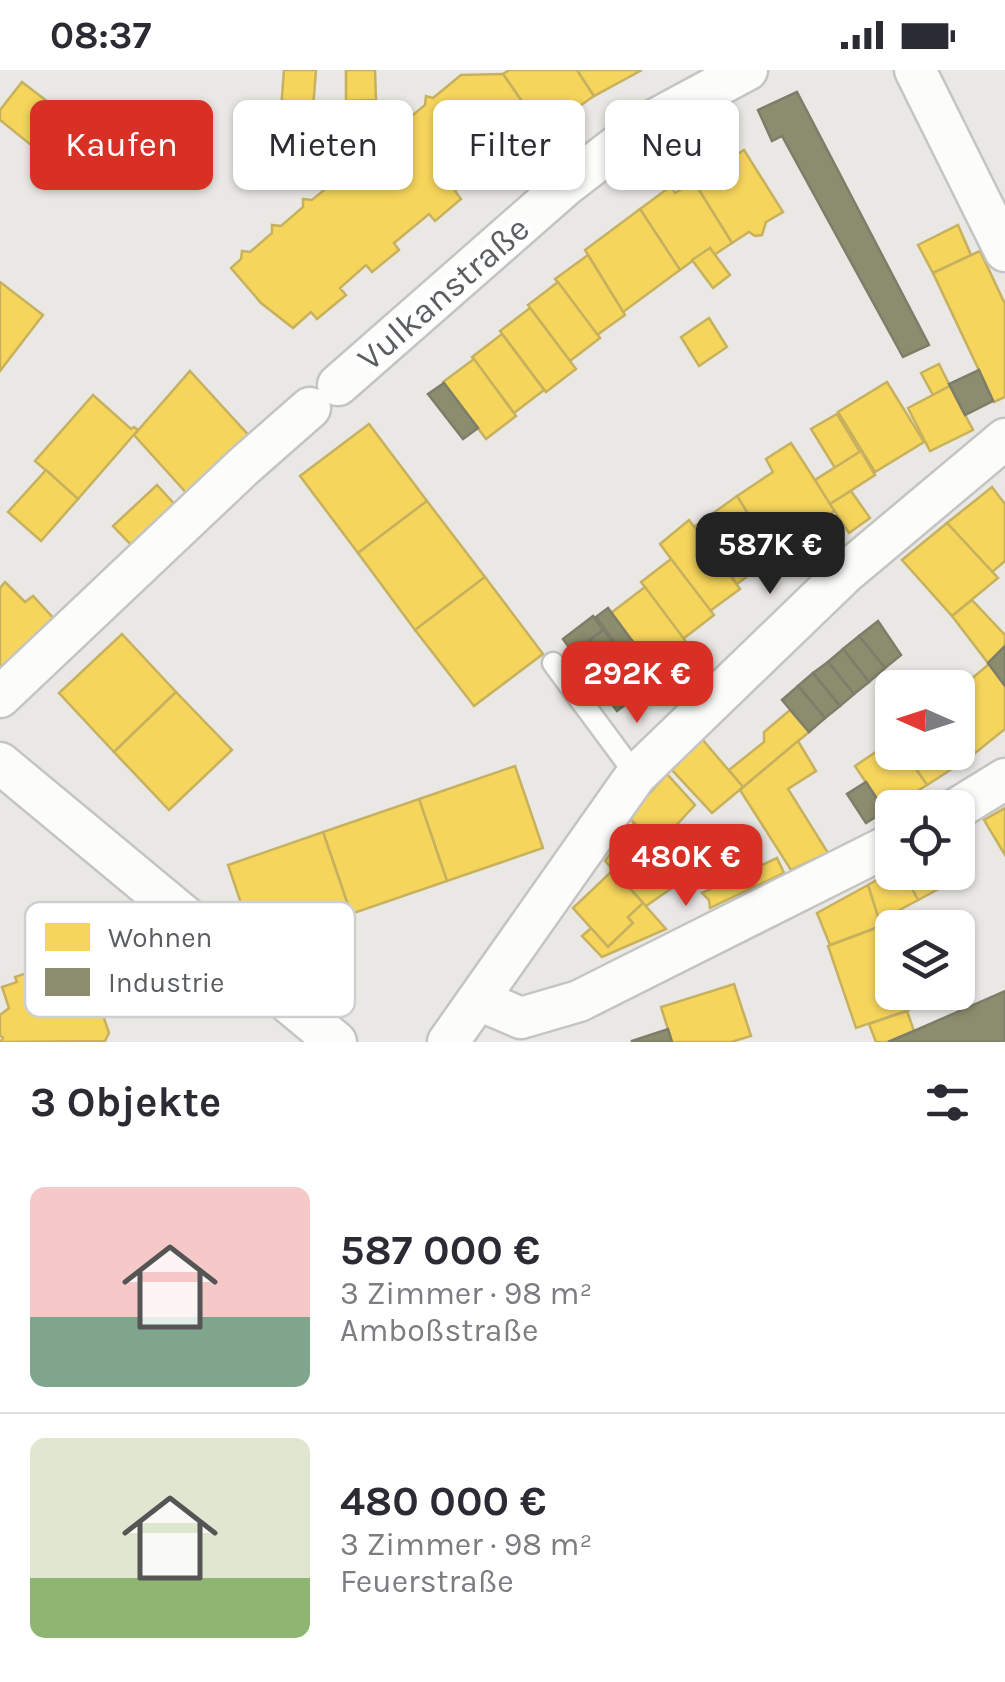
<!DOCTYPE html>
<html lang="de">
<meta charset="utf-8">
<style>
:root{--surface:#fff;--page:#f7f7f7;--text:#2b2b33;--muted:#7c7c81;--line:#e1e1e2;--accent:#d93025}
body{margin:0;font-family:Karla,sans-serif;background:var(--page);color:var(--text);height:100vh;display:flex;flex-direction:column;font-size:38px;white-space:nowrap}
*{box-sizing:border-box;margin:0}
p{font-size:32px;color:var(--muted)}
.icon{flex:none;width:55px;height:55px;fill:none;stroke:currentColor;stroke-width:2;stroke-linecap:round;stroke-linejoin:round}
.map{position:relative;height:972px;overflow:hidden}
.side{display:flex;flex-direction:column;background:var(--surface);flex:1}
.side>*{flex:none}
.guide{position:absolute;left:30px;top:30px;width:945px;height:90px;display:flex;gap:20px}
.needle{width:65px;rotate:273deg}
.buttons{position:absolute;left:875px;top:600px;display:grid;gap:20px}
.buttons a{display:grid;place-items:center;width:100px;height:100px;border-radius:15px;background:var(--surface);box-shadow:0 2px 8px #0004;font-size:50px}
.price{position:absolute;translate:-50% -85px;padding:0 22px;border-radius:20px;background:var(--accent);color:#fff;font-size:32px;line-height:65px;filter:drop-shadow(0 2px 5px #0008)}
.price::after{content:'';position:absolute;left:50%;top:60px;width:30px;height:22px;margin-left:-15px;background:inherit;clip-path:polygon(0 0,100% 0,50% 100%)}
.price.active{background:#222;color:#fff}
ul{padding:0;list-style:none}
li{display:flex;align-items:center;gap:30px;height:250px;padding:0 30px}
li+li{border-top:2px solid var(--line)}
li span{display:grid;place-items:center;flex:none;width:280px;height:200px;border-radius:15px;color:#555}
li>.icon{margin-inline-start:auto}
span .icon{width:120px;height:120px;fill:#fffc;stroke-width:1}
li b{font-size:42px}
h2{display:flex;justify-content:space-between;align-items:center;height:120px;padding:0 30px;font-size:42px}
.chip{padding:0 35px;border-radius:15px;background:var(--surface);box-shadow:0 2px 8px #0004;font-size:35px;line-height:90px}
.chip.active{background:var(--accent);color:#fff}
.status{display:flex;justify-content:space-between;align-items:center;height:70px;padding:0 50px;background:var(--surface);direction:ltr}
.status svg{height:28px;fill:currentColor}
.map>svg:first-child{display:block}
</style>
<div class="status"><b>08:37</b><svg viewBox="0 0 49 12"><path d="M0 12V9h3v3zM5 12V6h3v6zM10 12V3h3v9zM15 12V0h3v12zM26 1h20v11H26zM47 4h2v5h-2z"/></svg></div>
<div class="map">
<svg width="1005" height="972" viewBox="0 0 1005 972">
<rect width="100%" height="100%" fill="#e9e8e4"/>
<g fill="#f6d55c" stroke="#c7b15e" stroke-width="2.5">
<polygon points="284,0 316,0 313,39 281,40"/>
<polygon points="346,0 375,0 376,30 346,31"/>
<polygon points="509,0 577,0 594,26 543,62 503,4"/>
<polygon points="577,0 642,0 594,26"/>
<polygon points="503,4 543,62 536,66 530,58 515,70 521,78 495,100 489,93 455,121 461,129 435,151 429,144 394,173 399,180 372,202 366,195 340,218 346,225 317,249 311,242 293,258 261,233 231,198 241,189 242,181 250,182 272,163 272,155 281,156 303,137 303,129 312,130 335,111 335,102 343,103 365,85 365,77 373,78 386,68 387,48 408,49 425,35 426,26 433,28 461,5"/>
<polygon points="22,12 86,61 57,96 0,50 0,40"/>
<polygon points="744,80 783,142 766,152 762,165 755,166 749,162 732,173 694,112"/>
<polygon points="694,112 732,173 714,185 710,178 680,200 640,139 671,116 675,123"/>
<polygon points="640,139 680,200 623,242 585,180"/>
<polygon points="958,155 971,185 933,203 918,175"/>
<polygon points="710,178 730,205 713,218 692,190"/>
<polygon points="980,181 1005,234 1005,327 994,332 933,203"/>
<polygon points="588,185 625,245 597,265 555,209"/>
<polygon points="0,212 43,245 0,301"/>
<polygon points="558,212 600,268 570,291 528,235"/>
<polygon points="530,238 576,299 546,322 500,261"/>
<polygon points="709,248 727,277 699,296 681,267"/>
<polygon points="502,264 544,320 514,343 472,287"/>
<polygon points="474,289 516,346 486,369 443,312"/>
<polygon points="939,294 950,316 933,325 921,303"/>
<polygon points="190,301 252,369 190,427 134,365"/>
<polygon points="887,312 924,372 875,402 838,342"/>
<polygon points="950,316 973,360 930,381 908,338"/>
<polygon points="93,325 131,359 134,357 138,360 78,429 35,391"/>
<polygon points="837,344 860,382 835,398 811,359"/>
<polygon points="369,354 427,431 358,483 300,406"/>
<polygon points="791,373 835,441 820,449 824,455 774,486 737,426 773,402 766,389"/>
<polygon points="861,381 875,405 830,434 815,410"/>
<polygon points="46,400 78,429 41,471 8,442"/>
<polygon points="157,415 178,438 134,478 113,456"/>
<polygon points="992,417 1005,434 1005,491 992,502 947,453"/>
<polygon points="851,421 870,448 849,463 830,434"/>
<polygon points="737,426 774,486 737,514 694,457"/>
<polygon points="427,431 485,507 415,560 358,483"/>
<polygon points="689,450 740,519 710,541 660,474"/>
<polygon points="947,453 998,508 952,546 902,490"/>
<polygon points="671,489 714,545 683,569 641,512"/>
<polygon points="485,507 543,584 474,636 415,560"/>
<polygon points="5,512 25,532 33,526 56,551 0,603 0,518"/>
<polygon points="645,517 687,573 653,599 611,543"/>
<polygon points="972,530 1005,565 1005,576 988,593 952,546"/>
<polygon points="122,564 176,622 114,682 59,623"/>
<polygon points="989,594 1005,616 1005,659 969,688 958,670 958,620"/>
<polygon points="176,622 232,680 169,740 114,682"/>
<polygon points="790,640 809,662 743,717 729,700 764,672 764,662"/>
<polygon points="702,669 743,717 712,743 672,700"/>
<polygon points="958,670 969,688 927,715 904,682 958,682"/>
<polygon points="798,671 816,701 788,719 828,783 791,800 740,720"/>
<polygon points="892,671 892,682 904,682 927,715 885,741 855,696"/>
<polygon points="515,696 543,778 447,811 419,729"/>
<polygon points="667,704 695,735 657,776 628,747"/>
<polygon points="419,729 447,811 351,844 323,762"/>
<polygon points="1005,738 1005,785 984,750"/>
<polygon points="634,753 695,813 687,821 679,813 646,836 605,791"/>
<polygon points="323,762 351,844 256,877 228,795"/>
<polygon points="958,780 970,802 918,830 903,802 958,802"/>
<polygon points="777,788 784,803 710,838 709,830 702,823"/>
<polygon points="613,800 643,833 628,847 633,853 608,877 573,838"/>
<polygon points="892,801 903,802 918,830 879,851 868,815"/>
<polygon points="868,815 881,856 830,875 817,843"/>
<polygon points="643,833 666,859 602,887 582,866 591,858 608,877 633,853 628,847"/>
<polygon points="879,857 892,894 892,922 903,922 909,940 856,958 828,876"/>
<polygon points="48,896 53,917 100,902 109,908 114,930 100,936 109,963 105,971 0,972 3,968 0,965 0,945 9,938 2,917 17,912 15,907"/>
<polygon points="734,914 751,966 731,972 672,972 661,937"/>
<polygon points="907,941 914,961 888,972 876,972 869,954"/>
</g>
<g fill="#8c8c6e" stroke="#7d7e6a" stroke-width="2.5">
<polygon points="797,22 929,275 903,287 782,66 772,71 758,40"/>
<polygon points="979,300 993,331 965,345 949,314"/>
<polygon points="444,313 478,358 463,369 428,324"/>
<polygon points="608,538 653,599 642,609 596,547"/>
<polygon points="593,546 603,560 573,583 563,569"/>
<polygon points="878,551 901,585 885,598 859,566"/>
<polygon points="603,560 615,574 585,597 573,583"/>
<polygon points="859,566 885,598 869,612 843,579"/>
<polygon points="615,574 626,589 596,612 585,597"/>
<polygon points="1005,576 1005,616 988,593"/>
<polygon points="843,579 869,612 854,624 828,592"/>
<polygon points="626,589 636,603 606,626 596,612"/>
<polygon points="828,592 854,624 840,636 813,603"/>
<polygon points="636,603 647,618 617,641 606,626"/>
<polygon points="813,603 840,636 825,648 798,616"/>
<polygon points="798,616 825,648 809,662 782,630"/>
<polygon points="866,712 885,741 866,753 847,724"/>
<polygon points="1005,921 1005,972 888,972 914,961"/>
<polygon points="668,959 672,972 632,972 632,971"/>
</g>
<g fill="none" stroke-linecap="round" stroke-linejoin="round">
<defs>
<polyline id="lane" points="553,593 636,705"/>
<g id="street">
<polyline points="915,0 1005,181"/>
<polyline points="338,315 565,116 643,56 747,0"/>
<polyline points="0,627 244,396 310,338"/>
<polyline points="0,693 336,972"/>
<polyline points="958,738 1005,709"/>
<polyline points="479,930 521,948 579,931 892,774"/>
<polyline points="448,972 636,705 844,504 1005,369"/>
</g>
</defs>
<use href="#lane" stroke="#c4c5c3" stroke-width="25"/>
<use href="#street" stroke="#c4c5c3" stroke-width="45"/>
<use href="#lane" stroke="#fcfcfb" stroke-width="20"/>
<use href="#street" stroke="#fcfcfb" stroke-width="40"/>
</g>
<g text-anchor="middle" stroke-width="10" stroke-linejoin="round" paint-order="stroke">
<g font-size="35" fill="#5a5e61" stroke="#fff">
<text transform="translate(443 223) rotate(-41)" y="12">Vulkanstraße</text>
</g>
</g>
<rect x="25" y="832" width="330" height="115" rx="15" fill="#fff" stroke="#cecfd0" stroke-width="2.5"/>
<rect x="45" y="853" width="45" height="28" fill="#f6d55c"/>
<rect x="45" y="898" width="45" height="28" fill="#8c8c6e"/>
<g font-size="28" fill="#5a5e61">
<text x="108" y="877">Wohnen</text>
<text x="108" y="922">Industrie</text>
</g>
</svg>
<div class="buttons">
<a><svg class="needle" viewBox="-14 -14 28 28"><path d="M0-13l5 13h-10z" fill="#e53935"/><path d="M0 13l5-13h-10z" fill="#7c7c81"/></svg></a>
<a><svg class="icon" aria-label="locate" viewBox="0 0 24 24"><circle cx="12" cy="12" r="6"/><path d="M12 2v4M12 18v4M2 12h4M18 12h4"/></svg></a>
<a><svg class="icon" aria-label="layers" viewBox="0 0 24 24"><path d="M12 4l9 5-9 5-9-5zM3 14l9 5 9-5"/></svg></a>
</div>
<b class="price active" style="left:770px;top:527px">587K €</b>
<b class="price" style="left:637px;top:656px">292K €</b>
<b class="price" style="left:686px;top:839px">480K €</b>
<div class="guide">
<a class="chip active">Kaufen</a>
<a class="chip">Mieten</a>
<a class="chip">Filter</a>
<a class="chip">Neu</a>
</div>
</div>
<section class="side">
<h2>3 Objekte<svg class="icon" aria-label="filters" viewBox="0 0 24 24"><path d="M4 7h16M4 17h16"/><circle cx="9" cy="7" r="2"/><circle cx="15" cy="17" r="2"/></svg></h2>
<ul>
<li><span style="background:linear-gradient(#f6c9c9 65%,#7fa58c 0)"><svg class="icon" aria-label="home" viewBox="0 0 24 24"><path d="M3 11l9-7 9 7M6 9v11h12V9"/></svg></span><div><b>587 000 €</b><p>3 Zimmer · 98 m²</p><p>Amboßstraße</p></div></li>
<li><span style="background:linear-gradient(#dfe7d0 70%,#8fb573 0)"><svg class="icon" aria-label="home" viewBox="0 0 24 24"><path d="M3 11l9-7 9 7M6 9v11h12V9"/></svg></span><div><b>480 000 €</b><p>3 Zimmer · 98 m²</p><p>Feuerstraße</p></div></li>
</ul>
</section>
